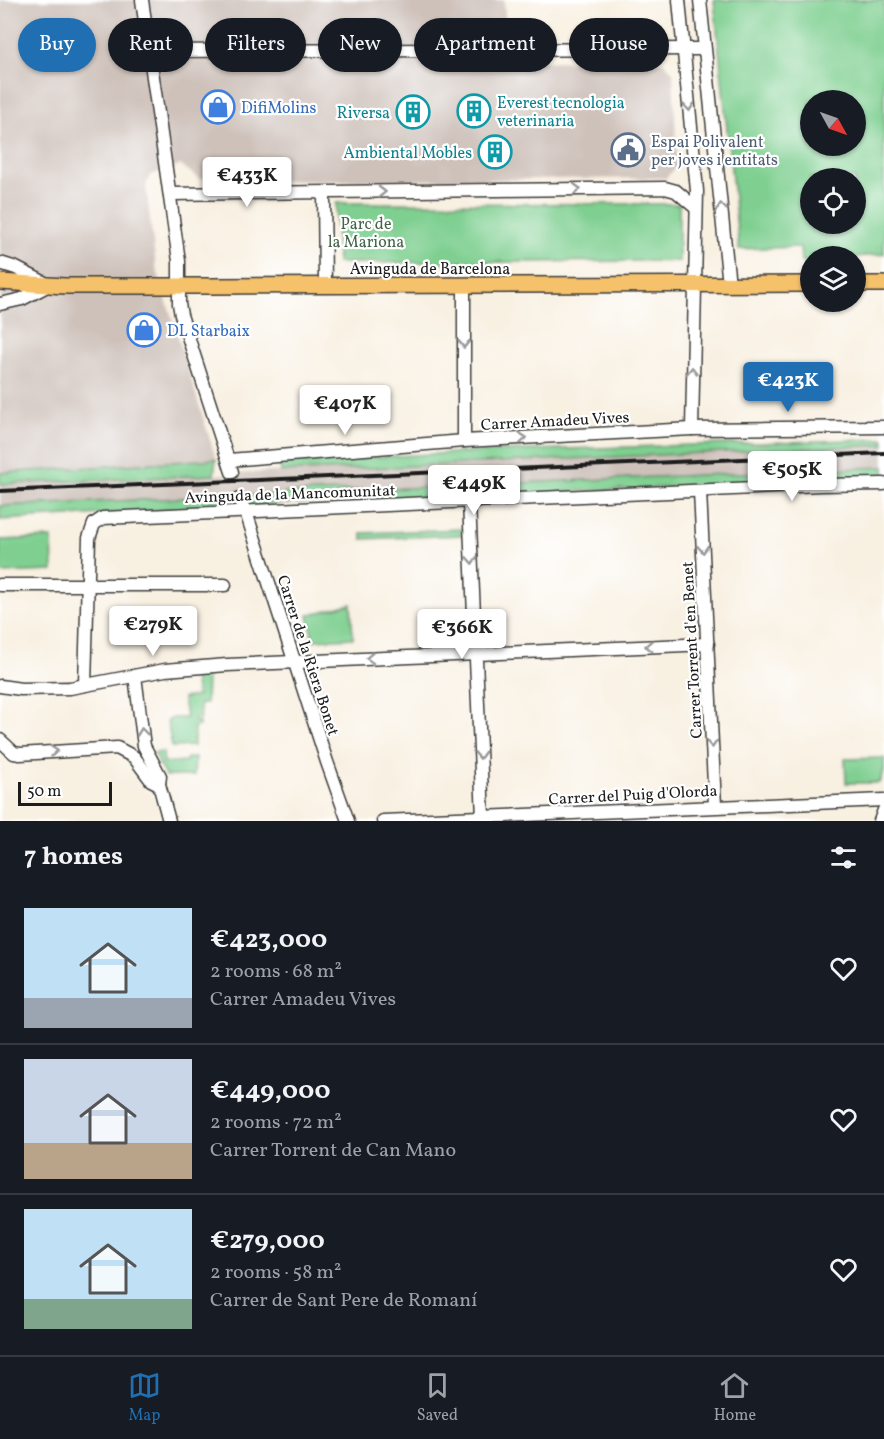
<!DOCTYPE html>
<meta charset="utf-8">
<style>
:root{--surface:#171b24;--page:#20242c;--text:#f1f3f6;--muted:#9ea1a6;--line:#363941;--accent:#1f6fb2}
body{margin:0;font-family:Vollkorn,serif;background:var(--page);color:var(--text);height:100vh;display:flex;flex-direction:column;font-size:22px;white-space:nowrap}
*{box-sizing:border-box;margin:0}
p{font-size:20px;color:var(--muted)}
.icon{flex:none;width:33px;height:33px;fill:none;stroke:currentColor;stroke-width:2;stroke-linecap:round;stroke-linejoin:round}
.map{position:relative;height:821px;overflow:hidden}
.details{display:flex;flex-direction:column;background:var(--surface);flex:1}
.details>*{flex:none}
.banner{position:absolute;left:18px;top:18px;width:849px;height:54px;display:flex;gap:12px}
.needle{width:39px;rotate:130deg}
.fabs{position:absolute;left:800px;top:90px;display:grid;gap:12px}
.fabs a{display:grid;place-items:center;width:66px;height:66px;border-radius:50%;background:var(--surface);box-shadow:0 2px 4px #0004;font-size:30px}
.scale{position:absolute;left:18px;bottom:15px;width:94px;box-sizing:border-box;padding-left:6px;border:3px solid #1c1c1c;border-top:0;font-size:16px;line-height:21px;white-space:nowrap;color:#1c1c1c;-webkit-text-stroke:4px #fff;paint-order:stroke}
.price{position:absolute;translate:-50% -51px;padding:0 14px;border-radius:6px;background:#fff;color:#222;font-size:20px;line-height:39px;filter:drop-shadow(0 2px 3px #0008)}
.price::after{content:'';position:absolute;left:50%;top:36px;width:18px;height:14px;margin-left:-9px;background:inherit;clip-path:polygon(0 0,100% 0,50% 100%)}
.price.active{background:var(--accent);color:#fff}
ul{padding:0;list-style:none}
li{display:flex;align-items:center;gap:18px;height:150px;padding:0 24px}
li+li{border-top:2px solid var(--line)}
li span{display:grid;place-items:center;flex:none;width:168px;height:120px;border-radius:0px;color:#555}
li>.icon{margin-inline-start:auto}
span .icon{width:72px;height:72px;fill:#fffc;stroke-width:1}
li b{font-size:26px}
h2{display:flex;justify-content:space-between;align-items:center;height:72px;padding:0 24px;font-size:26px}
.chip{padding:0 21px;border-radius:27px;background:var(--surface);box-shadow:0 2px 4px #0004;font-size:21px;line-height:54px}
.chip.active{background:var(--accent);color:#fff}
.tab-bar{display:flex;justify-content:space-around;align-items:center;height:84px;border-top:2px solid var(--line);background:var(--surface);font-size:16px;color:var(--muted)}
.tab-bar a{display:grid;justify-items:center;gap:3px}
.tab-bar .active{color:var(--accent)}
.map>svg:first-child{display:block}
</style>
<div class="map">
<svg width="884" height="821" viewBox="0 0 884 821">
<rect width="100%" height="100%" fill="#fff"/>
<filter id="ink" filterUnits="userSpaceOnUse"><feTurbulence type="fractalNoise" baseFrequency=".0167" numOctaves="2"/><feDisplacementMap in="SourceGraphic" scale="12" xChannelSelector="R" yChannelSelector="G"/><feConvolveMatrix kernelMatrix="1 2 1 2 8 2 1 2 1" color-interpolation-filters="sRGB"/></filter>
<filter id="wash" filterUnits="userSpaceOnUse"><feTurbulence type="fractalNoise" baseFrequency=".008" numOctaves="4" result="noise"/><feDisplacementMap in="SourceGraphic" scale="24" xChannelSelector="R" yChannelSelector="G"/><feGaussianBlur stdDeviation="1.35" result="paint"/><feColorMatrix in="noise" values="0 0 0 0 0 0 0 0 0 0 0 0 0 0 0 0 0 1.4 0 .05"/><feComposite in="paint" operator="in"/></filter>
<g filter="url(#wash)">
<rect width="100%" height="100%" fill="#f8f0e1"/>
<g fill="#cec1ba">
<polygon points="0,0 504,0 508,61 664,62 673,72 677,166 666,178 321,181 199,179 181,165 150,175 146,186 156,267 216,459 0,473"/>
<polygon points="884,445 884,467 0,506 0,484"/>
</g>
<g fill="#7ecf90" stroke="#4d7656" stroke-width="1.5" fill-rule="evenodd">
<path d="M714,0H884V254L855,257L810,256V261L801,262L800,247L739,249ZM810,100H855V146H810ZM810,178H855V224H810Z"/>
<polygon points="336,203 679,204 679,261 337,263"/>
<polygon points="884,439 884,445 281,472 280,462 471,452"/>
<polygon points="216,459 214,475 0,484 0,473"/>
<polygon points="884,467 884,478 256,505 0,520 0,506"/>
<polygon points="463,529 463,535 362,539 362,533"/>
<polygon points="52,538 53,571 0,573 0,540"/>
<polygon points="351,604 353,638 313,640 308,615"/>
<polygon points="207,675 206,704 200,704 200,718 194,718 194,721 199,721 199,726 194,727 194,746 172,747 167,720 173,718 186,718 183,698 197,696 194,677"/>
<polygon points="163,752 164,763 186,761 187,758 195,758 194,776 165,776 154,753"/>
<polygon points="884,758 884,770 879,783 846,783 845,759"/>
</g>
</g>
<g filter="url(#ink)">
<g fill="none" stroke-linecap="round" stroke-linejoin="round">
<polyline stroke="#d7d0c3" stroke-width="12" stroke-dasharray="12 6" stroke-linecap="butt" points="232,472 239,499"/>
<defs>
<g id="minor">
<polyline points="142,0 179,261 179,304 181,315 232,472"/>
<polyline points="679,0 697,191 692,429"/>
<polyline points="700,0 729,285"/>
<polyline points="150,51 704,49"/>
<polyline points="324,193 325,286"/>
<polyline points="170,194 665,188 676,191 696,208"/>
<polyline points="0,263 16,268 45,283"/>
<polyline points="464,286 464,441"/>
<polyline points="0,304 22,299 49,285"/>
<polyline points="229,460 464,441 692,429 884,427"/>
<polyline points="700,491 715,806"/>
<polyline points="239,499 246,512 327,762 348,821"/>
<polyline points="469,502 483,817"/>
<polyline points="0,585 225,585"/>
<polyline points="135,676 144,746 160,776 159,784 169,821"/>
<polyline points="85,685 89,538 94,524 103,518 820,485 884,484"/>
<polyline points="0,686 21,689 70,688 165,670 227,665 708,644"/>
<polyline points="0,740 14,753 20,754 117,748 134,757 151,780 159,784"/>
<polyline points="383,821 884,800"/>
<polyline points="880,821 884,810"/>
</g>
<g id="major">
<polyline points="0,282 65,286 209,286 810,284"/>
<polyline points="855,284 884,284"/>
</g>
</defs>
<use href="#minor" stroke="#3d3c3a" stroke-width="15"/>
<use href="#major" stroke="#3d3c3a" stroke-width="18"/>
<use href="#minor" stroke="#fff" stroke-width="12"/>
<use href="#major" stroke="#f5c16b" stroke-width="15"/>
<polyline stroke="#1c1c1c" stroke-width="4" points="0,491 884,453"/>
</g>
<defs><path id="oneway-chevron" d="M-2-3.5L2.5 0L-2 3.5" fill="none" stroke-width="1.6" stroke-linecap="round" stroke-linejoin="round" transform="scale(1.5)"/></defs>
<g stroke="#999">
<use href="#oneway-chevron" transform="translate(689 107) rotate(85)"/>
<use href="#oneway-chevron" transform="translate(577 189) rotate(-1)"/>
<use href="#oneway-chevron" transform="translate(382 192) rotate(-1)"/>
<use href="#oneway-chevron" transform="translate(721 207) rotate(-96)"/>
<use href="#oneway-chevron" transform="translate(464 344) rotate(90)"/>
<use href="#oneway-chevron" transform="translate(692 371) rotate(-89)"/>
<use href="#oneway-chevron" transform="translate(523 438) rotate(-3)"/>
<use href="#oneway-chevron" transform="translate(703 549) rotate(87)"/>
<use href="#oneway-chevron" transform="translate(472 560) rotate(87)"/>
<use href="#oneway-chevron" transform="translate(649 646) rotate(178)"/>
<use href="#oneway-chevron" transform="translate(370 658) rotate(178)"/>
<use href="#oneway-chevron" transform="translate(142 732) rotate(-97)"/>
<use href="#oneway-chevron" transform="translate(712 744) rotate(87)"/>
<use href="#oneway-chevron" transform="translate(54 751) rotate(-5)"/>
<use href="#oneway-chevron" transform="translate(480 755) rotate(88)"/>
</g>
</g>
<defs>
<symbol id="shop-ring" viewBox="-11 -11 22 22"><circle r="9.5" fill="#fff" stroke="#3f7fe0" stroke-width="1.5"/><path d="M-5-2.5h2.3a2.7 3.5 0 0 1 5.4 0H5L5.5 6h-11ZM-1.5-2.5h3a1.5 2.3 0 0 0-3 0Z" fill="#3f7fe0"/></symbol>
<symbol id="building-ring" viewBox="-11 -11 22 22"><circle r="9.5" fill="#fff" stroke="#0f9aa8" stroke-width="1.5"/><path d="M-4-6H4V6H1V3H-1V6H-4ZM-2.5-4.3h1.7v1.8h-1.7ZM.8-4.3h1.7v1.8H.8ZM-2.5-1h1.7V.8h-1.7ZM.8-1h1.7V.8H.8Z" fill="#0f9aa8"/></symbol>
<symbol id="civic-ring" viewBox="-11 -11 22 22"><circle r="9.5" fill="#fff" stroke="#5c6f8a" stroke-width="1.5"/><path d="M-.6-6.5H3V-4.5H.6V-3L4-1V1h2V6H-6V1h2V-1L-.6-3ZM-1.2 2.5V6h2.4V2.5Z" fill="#5c6f8a"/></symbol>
</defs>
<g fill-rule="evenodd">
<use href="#shop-ring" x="199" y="88" width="38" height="38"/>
<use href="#building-ring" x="455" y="92" width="38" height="38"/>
<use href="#building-ring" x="394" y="93" width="38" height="38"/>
<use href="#civic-ring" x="609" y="131" width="38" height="38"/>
<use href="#building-ring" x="476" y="133" width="38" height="38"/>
<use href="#shop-ring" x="125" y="311" width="38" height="38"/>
</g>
<g text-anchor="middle" stroke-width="4.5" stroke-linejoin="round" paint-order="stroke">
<g font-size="16" fill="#0d838f" stroke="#fff" text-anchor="end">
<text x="497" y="108" text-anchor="start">Everest tecnologia<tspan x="497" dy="18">veterinaria</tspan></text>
<text x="390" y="118">Riversa</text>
<text x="472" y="158">Ambiental Mobles</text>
</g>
<g font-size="16" fill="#366cbe" stroke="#fff" text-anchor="start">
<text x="241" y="113">DifiMolins</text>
<text x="167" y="336">DL Starbaix</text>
</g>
<g font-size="16" fill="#4e5e75" stroke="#fff" text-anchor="start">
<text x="651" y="147">Espai Polivalent<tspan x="651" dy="18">per joves i entitats</tspan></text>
</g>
<g font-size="16" fill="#43644a" stroke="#fff">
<text x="366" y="229">Parc de<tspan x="366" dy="18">la Mariona</tspan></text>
</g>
<g font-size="16" fill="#1c1c1c" stroke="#fff">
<text x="430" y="274">Avinguda de Barcelona</text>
<text transform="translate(555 420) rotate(-3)" y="6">Carrer Amadeu Vives</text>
<text transform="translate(290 493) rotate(-2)" y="6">Avinguda de la Mancomunitat</text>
<text transform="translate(691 650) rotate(-93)" y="6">Carrer Torrent d'en Benet</text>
<text transform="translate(309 655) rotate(72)" y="6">Carrer de la Riera Bonet</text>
<text transform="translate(633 794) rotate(-3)" y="6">Carrer del Puig d'Olorda</text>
</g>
</g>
</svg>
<div class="fabs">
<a><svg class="needle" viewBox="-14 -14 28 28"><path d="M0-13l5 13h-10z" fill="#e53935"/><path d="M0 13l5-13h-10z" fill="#9ea1a6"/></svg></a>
<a><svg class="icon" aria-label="locate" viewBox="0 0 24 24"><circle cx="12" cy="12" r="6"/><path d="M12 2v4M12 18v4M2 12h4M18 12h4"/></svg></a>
<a><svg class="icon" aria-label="layers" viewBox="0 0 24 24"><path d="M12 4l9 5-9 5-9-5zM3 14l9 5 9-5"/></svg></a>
</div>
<div class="scale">50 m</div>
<b class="price" style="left:247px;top:208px">€433K</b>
<b class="price active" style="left:788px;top:413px">€423K</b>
<b class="price" style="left:345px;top:436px">€407K</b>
<b class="price" style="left:792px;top:502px">€505K</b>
<b class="price" style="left:474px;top:516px">€449K</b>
<b class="price" style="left:153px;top:657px">€279K</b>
<b class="price" style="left:462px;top:660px">€366K</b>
<div class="banner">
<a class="chip active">Buy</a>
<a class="chip">Rent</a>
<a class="chip">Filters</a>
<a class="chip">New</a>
<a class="chip">Apartment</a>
<a class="chip">House</a>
</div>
</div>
<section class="details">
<h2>7 homes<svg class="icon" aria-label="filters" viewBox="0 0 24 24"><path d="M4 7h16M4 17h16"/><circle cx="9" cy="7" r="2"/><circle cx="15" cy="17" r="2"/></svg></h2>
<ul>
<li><span style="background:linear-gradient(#bfe0f5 75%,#9aa5b1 0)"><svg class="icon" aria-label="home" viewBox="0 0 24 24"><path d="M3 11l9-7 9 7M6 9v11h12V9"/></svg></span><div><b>€423,000</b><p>2 rooms · 68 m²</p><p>Carrer Amadeu Vives</p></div><svg class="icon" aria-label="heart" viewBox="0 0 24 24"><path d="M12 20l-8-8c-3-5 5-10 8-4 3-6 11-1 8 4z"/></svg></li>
<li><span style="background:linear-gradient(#c9d6e8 70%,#b9a48a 0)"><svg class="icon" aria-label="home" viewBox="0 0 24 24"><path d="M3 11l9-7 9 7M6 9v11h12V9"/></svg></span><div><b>€449,000</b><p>2 rooms · 72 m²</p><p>Carrer Torrent de Can Mano</p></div><svg class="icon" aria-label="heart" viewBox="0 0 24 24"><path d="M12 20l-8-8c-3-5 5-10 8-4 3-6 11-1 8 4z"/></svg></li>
<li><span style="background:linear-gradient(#bfe0f5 75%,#7fa58c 0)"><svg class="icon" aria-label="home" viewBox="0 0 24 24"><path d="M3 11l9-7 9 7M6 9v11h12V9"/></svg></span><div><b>€279,000</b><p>2 rooms · 58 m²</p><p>Carrer de Sant Pere de Romaní</p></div><svg class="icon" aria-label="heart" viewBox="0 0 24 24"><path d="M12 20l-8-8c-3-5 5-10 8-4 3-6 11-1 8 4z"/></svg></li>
</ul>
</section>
<nav class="tab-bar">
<a class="active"><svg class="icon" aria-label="map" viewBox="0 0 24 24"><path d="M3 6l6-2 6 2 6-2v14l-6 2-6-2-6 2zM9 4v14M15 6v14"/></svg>Map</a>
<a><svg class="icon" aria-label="saved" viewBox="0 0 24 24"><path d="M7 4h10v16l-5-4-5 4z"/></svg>Saved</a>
<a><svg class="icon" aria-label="home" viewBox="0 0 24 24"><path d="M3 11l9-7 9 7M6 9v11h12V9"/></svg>Home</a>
</nav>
